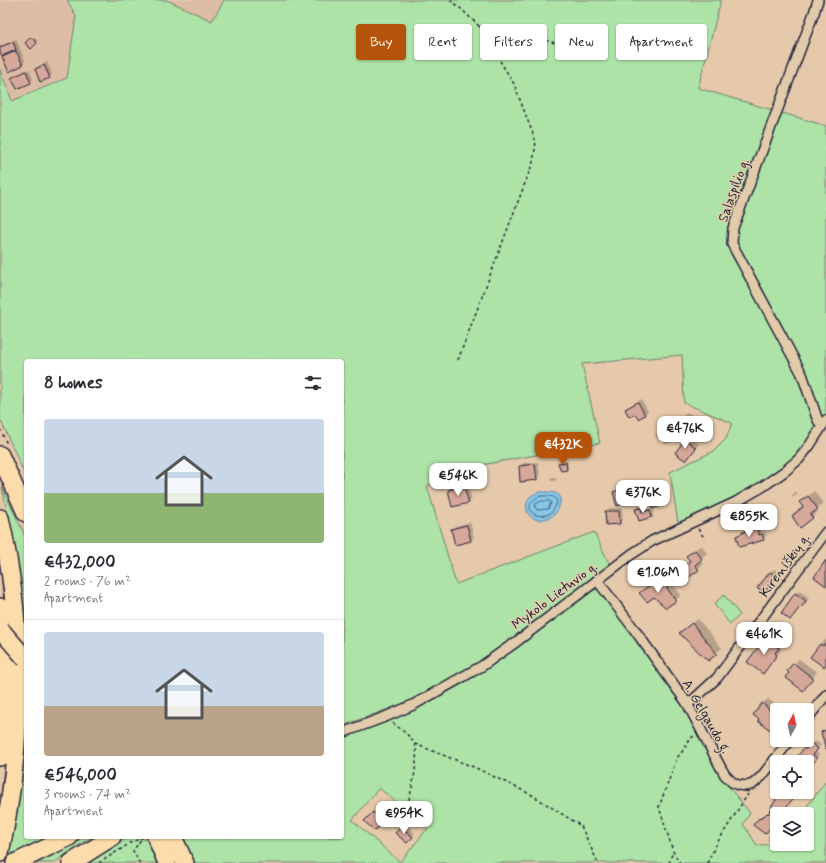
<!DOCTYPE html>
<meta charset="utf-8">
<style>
:root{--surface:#fff;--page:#f7f7f7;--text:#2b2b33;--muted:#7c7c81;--line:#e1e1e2;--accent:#b45309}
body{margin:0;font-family:Mynerve,sans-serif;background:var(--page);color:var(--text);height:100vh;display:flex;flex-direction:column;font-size:15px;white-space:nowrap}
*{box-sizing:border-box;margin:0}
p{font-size:13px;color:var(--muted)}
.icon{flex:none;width:22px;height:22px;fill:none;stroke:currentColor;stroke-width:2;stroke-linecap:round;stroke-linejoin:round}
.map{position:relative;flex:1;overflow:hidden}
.details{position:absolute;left:24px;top:359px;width:320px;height:480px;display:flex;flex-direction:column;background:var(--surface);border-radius:4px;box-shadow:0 1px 3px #0004}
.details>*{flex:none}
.banner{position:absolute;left:356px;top:24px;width:380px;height:36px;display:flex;gap:8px}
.needle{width:26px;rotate:8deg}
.controls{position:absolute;left:770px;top:703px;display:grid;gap:8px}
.controls a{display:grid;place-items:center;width:44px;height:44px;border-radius:4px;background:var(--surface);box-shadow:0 1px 3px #0004;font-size:20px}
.price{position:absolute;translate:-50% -34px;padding:0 9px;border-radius:8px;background:#fff;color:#222;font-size:13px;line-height:26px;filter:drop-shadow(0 1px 2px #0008)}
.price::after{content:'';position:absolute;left:50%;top:24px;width:12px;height:9px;margin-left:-6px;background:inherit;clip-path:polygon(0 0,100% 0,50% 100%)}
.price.selected{background:var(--accent);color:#fff}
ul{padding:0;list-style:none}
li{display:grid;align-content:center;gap:8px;height:212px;padding:0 20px}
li+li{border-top:1px solid var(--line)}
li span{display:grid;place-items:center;height:124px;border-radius:4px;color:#555}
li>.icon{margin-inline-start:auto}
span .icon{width:72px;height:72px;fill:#fffc;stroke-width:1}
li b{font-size:17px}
h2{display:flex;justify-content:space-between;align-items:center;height:48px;padding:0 20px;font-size:17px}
.chip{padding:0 14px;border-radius:4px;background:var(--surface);box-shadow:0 1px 3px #0004;font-size:14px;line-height:36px}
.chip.selected{background:var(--accent);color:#fff}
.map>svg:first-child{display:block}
</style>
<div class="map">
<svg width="826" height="863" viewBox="0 0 826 863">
<rect width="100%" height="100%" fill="#e6c9ab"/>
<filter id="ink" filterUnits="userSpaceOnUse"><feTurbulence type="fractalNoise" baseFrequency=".025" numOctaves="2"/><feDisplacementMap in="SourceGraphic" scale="8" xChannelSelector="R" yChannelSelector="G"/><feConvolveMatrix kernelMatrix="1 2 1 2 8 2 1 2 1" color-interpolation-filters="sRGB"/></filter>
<g filter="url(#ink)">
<g fill="#ddbca4">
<polygon points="0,0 67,0 76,16 67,78 12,101 0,70"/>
<polygon points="167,0 224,0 212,22"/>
</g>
<g fill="#ade3a6" stroke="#688270" fill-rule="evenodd">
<polygon points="67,0 167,0 212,21 224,0 721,0 698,88 826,126 826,413 807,443 798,454 786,466 771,477 707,512 678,523 670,472 714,451 726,439 732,423 684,403 682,355 582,364 600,443 476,466 427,486 456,584 594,532 610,565 591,581 477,664 413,700 342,726 342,361 26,361 26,477 0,419 0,70 12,101 67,78 76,16"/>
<path d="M2,487L26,538V649C23,613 20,577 14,542C11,523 5,506 2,487Z"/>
<path d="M594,590H598L604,593L682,703L691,718L717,772L750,813L743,824L757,845L807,844V814H801L826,781V863H193L180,837H342V738L384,723L424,705L459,686L512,651ZM379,788L428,828L400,862L352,820Z"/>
<polygon points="724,595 740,615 730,624 714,604"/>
<polygon points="26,717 26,837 53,837 6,859 10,845 24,745"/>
<polygon points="85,837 91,837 66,854 54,863 31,863"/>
<path d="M133,837H138L147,840L157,863H84C97,855 118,841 133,837Z"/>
</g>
<path fill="#86c6e7" stroke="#5e84a2" d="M540,492C548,492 554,491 560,496C561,508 556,517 544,519C541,520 538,520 535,519C525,516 524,502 531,496C534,494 537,493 540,492Z"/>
<g fill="#0003">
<polygon points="33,37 38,41 31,48 26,43"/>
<polygon points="16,39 25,61 22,65 9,70 0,50 0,47 3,45"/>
<polygon points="47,62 52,74 49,77 36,69 39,66"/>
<polygon points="29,69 33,79 30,82 13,78 16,75"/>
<polygon points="641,399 648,411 645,414 638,418 635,412 626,410 630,406"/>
<polygon points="687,412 691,415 687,420 683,417"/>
<polygon points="697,415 706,421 699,430 690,425"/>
<polygon points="660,432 662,435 657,438 655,435"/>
<polygon points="667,436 670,441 666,444 663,439"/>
<polygon points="689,436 699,444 686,460 686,440"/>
<polygon points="567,461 568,468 567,469 560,463 561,462"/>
<polygon points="538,462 540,476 537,479 520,467 523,463"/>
<polygon points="552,477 556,477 556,479 555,481 551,481 550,479"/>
<polygon points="661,482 669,499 665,503 653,508 655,512 651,516 639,519 637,510 640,506 644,505 646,510 654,507 646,490 649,487"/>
<polygon points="467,483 472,499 468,502 449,490 452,487"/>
<polygon points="625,487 629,499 626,502 614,493 617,489"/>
<polygon points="796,491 798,494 792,498 791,496"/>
<polygon points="814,491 823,503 815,510 818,512 812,518 793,516 804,507 801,502"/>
<polygon points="610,508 622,508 623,520 619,523 606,512"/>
<polygon points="470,522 474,537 471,540 452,529 455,526"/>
<polygon points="760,526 762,532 765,531 767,535 763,539 737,536 740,533 745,531 747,529 752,527 752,528"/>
<polygon points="701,545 707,553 700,559 703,564 698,569 682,580 676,572 690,560 688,556"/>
<polygon points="774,569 779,573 767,589 770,572"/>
<polygon points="665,574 681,595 676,600 667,607 646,588"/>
<polygon points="799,590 809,598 805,604 801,607 800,606 790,619 782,613"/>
<polygon points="698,619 722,648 716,653 686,628"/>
<polygon points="771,633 783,642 779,647 782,649 768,667 748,662 766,638"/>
<polygon points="826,639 826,664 820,644"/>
<polygon points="799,659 817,672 808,684 803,689 790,672 794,664"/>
<polygon points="768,699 775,704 774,706 779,710 777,710 777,726 772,731 762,704"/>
<polygon points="815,741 821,745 816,752 819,754 807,769 805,749 808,745 809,746"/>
<polygon points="780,792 789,792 794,796 786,806 781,808 773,818 776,820 768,830 755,825 763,815 764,816 771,810 772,811"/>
<polygon points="387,808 393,813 385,821 384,820 366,821 377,809 382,813"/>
<polygon points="405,824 415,833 407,842 397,833"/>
<polygon points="769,836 776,836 776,839 774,840 768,841 768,837"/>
</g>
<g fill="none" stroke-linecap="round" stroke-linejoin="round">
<g stroke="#4a6480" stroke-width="1">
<path d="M541,496C556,495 562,499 551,513C530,523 521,502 541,496Z"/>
<polygon points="542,501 550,501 551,503 548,509 537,510 535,507 536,504"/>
</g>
</g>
<g fill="#d6a899" stroke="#22223b">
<polygon points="31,37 37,43 31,49 25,43"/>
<polygon points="13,42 16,50 2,56 0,52 0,47"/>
<polygon points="16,51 23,65 9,72 2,57"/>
<polygon points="44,65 50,78 40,82 35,69"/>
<polygon points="26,71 31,83 17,89 11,78"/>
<polygon points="638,402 645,415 638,419 635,414 629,417 625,409"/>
<polygon points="693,418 704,424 699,432 689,425"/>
<polygon points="685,439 696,448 686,461 675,453"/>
<polygon points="566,462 567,470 561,471 558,463"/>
<polygon points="535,464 537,480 520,482 519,466"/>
<polygon points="657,484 666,504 653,509 645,490"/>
<polygon points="464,486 469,503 452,507 448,490"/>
<polygon points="622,489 626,503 617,506 613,492"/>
<polygon points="808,496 818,509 810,515 813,518 800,528 792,516 803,507 799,502"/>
<polygon points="641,508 642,512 650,510 652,517 639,521 635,509"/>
<polygon points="605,511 619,511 620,524 606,525"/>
<polygon points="467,525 471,541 455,545 451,529"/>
<polygon points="757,529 759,535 762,534 764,540 739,547 736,536 743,533 743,532 749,530 749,531"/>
<polygon points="695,550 702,559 695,565 699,570 682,582 675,572 690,561 686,556"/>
<polygon points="826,560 826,586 814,577"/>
<polygon points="770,572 777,577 764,593 757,588"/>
<polygon points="660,578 676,601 666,608 654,597 647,602 639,593"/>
<polygon points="795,593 806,601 801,608 800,607 790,620 781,613"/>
<polygon points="692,623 717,654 708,661 679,633"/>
<polygon points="765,638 779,648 775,653 777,655 763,674 747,662"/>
<polygon points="826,642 826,665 824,667 810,657 820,644 823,646"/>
<polygon points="793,663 813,678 803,691 785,677 789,673 787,671"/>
<polygon points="762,703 770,710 769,711 777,717 777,726 773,732 758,721 759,719 753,715"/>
<polygon points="826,730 826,749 821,732"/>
<polygon points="811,743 818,749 813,755 817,758 807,771 807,762 793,762 804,748 806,749"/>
<polygon points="779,792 782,792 792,800 783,811 780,809 771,821 774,824 765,834 753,825 759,818 760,819 763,815 764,816 767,813 768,814 772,809 771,807 776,800 774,798"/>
<polygon points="383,810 390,817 386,823 384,821 375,831 364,821 373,812 378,816"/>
<polygon points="401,827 413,837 407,843 395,833"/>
</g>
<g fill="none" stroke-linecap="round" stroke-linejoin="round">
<defs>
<g id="street">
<polyline points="818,0 814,13 733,228 732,244 802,374 817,418 819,422 823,424"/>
<polyline points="597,580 634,629 687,703 721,768 725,775 732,782 738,785 747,786 753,784 762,776 790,740"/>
<polyline points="687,703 693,700 717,678 826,532"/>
<polyline points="807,719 826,695"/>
<polyline points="342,733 385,717 413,705 482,666 516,642 632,554 652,541 736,502 762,487 785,471 799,459 810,445 826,420"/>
</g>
<g id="highway">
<polyline points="0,455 26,513"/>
<path d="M0,518C25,628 24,743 0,853"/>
<path d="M0,607C4,657 6,707 0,757"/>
<polyline points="156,837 167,863"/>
<polyline points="173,837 185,863"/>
<polyline points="15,863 69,837"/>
<polyline points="71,863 112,837"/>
</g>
</defs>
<use href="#street" stroke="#22223b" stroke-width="12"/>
<use href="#highway" stroke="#22223b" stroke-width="20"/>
<g stroke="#22223b" stroke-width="1.5" stroke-dasharray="3 3" stroke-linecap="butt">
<polyline points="450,0 460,8 479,26 491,32 530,36 555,43 565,45 575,46"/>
<polyline points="458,360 533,162 536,142 514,84 479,26"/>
<polyline points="0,429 7,444"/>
<polyline points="698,529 705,539"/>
<path d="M393,723C400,729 411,736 415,745C420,756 410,804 403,815C401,819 398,822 395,825"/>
<polyline points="415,744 476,768 532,795 581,826 598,863"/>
<polyline points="99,863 132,842 142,838"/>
<polyline points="140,863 139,862 133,851 142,838"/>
<polyline points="669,863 673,851"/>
<polyline points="681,863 678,861 673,851 659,807 677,758 685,748 691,738 694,736"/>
<polyline points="707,863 717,843 748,794"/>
</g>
<use href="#street" stroke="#e1cbab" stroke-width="9"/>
<use href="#highway" stroke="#fddcac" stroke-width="17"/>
<defs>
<polyline id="highway-bridge" points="0,629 26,659"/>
</defs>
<use href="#highway-bridge" stroke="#22223b" stroke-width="20" stroke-linecap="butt"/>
<use href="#highway-bridge" stroke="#fddcac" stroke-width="17"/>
</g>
</g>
<g text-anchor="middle" stroke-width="3" stroke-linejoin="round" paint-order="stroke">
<g font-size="14" fill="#22223b" stroke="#e1cbab">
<text transform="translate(733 190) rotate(-70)" y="5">Salaspilio g.</text>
<text transform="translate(784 565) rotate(-54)" y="5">Kireniškių g.</text>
<text transform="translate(554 595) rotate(-37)" y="5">Mykolo Lietuvio g.</text>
<text transform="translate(707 716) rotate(60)" y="5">A. Gelgaudo g.</text>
</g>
</g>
</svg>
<div class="controls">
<a><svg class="needle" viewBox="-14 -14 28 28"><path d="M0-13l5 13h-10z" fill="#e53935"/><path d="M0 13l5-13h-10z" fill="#7c7c81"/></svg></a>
<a><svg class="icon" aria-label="locate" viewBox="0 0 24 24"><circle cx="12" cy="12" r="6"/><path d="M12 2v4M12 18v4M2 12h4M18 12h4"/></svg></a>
<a><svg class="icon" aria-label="layers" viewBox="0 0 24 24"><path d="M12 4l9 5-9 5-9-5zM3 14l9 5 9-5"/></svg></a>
</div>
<b class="price" style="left:685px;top:450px">€476K</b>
<b class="price selected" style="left:563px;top:466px">€432K</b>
<b class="price" style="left:458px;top:497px">€546K</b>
<b class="price" style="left:643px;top:514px">€376K</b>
<b class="price" style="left:749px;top:538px">€855K</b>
<b class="price" style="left:658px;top:594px">€1.06M</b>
<b class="price" style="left:764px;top:656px">€461K</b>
<b class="price" style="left:404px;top:835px">€954K</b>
<div class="banner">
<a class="chip selected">Buy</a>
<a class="chip">Rent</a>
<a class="chip">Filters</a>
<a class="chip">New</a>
<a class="chip">Apartment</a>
</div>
<section class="details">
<h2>8 homes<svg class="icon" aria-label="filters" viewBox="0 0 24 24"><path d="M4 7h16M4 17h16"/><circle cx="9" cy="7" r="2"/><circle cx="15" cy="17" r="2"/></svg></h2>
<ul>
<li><span style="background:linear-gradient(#c9d6e8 60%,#8fb573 0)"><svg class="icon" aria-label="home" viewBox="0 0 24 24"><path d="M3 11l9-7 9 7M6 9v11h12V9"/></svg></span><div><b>€432,000</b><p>2 rooms · 76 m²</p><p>Apartment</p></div></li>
<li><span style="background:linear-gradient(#c9d6e8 60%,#b9a48a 0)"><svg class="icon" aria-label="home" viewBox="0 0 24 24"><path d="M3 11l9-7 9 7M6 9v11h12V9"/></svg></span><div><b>€546,000</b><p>3 rooms · 74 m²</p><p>Apartment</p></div></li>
</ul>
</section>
</div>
